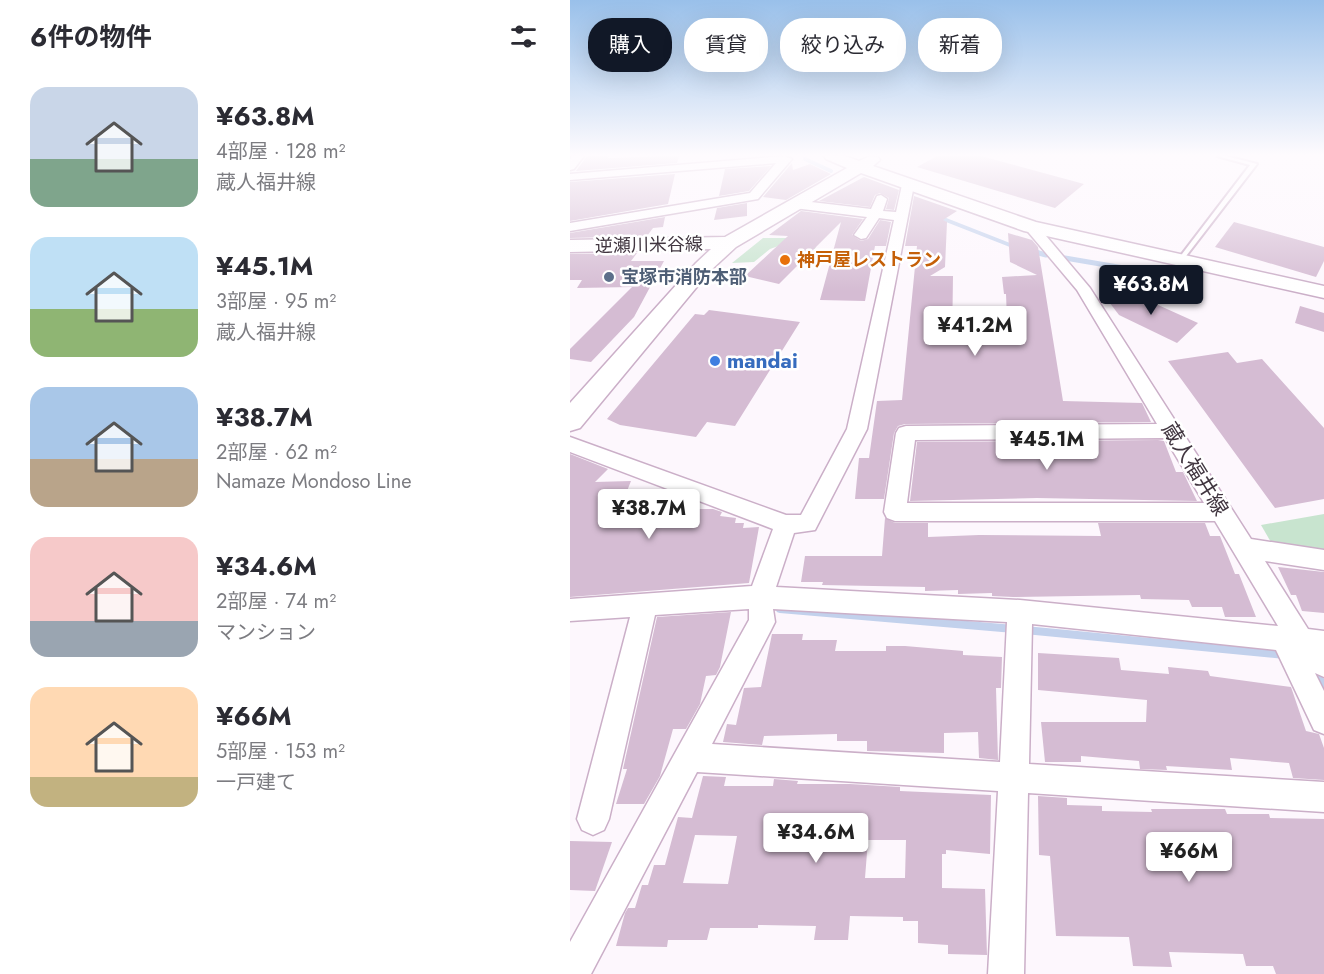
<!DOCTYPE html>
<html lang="ja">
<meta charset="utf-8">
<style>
:root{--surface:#fff;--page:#f7f7f7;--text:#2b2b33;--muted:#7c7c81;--accent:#111827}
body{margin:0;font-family:Jost,"Noto Sans JP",sans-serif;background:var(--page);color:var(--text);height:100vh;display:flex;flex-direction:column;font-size:22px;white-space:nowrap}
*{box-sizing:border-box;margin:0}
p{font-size:20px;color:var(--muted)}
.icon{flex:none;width:33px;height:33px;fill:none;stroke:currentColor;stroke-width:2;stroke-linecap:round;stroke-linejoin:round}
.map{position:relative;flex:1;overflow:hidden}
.sheet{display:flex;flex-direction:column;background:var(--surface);width:570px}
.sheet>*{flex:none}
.hud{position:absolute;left:18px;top:18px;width:570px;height:54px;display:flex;gap:12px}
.price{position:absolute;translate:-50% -51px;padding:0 14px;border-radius:6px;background:#fff;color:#222;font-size:20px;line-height:39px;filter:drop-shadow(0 2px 3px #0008)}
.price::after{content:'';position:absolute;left:50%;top:36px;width:18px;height:14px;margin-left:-9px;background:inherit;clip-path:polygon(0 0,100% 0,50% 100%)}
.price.active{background:var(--accent);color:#fff}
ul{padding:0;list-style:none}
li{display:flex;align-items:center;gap:18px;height:150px;padding:0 30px}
li span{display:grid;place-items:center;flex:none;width:168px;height:120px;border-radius:18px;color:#555}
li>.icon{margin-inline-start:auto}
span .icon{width:72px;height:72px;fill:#fffc;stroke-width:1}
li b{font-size:26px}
h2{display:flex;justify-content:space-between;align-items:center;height:72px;padding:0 30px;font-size:26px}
.pill{padding:0 21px;border-radius:24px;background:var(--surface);box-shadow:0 6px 24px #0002;font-size:21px;line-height:54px}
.pill.active{background:var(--accent);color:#fff}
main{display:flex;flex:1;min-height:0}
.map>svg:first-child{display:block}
</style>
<main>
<section class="sheet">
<h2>6件の物件<svg class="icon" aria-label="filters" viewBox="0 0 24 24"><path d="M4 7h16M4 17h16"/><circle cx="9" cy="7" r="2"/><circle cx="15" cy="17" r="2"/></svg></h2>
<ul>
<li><span style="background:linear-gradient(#c9d6e8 60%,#7fa58c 0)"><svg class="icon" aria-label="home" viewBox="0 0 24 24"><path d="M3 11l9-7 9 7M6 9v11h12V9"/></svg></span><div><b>¥63.8M</b><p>4部屋 · 128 m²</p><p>蔵人福井線</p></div></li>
<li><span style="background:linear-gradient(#bfe0f5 60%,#8fb573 0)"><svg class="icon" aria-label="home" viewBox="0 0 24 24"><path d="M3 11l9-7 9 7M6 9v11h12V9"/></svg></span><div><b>¥45.1M</b><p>3部屋 · 95 m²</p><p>蔵人福井線</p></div></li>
<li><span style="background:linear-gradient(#a9c7e8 60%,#b9a48a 0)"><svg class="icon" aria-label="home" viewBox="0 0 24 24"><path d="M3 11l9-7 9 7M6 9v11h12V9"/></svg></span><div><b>¥38.7M</b><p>2部屋 · 62 m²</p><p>Namaze Mondoso Line</p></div></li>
<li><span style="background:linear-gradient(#f6c9c9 70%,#9aa5b1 0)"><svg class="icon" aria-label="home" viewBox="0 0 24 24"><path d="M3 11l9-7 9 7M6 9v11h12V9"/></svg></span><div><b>¥34.6M</b><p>2部屋 · 74 m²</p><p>マンション</p></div></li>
<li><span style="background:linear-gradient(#ffd9b3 75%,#c2b280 0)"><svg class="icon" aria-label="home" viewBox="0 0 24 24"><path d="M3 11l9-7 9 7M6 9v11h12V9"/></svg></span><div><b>¥66M</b><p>5部屋 · 153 m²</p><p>一戸建て</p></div></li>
</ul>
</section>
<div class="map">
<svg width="754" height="974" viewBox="0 0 754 974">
<rect width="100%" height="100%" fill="#fdf7fd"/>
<g fill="#c8e4cf">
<polygon points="193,238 249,238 245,249 214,244 200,249 184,262 162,263"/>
<polygon points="754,514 754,551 702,544 691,525"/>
</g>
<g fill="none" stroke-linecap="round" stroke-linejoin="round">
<g stroke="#c2d1ec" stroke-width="4">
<polyline points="235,159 261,171"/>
<polyline points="366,216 445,247"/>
<polyline points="462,251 470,253"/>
</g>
<g stroke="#c2d1ec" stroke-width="5">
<polyline points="465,252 476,255"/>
<polyline points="495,258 601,276"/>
</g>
<g stroke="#c2d1ec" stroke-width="8">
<polyline points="210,609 444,629"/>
<polyline points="455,630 715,655"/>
<polyline points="744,668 754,688"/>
</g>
</g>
<g fill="#d5bcd3" fill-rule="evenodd">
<polygon points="17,156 39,156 38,158 109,156 107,163 6,171"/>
<polygon points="367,156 411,156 514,184 485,208 347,167"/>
<polygon points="222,163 223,170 240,164 261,174 216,200 193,197"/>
<polygon points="201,166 179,191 149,196 155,169"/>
<polygon points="105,174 98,204 0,221 0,182"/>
<polygon points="294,177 329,190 324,210 316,209 319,198 310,193 305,195 300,207 249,201"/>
<polygon points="344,196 387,211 373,220 377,222 375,267 360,276 383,276 382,345 438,345 436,294 434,294 432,277 467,275 440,262 438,233 462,240 468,247 493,401 572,403 581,422 335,424 328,426 324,433 314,499 285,499 289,458 299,458 307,401 332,400 347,246 335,246"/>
<polygon points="177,203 177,216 144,220 147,208"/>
<polygon points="231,211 293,219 282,235 291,241 298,239 310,220 321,222 316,246 305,246 295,301 250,300 271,222 209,284 175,276 218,236 199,235"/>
<polygon points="95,217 93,227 83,228 77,236 0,238 0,233"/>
<polygon points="664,222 754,247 754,261 746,277 645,247"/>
<polygon points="67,253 61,261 94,261 64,317 21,362 0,359 0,349 62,287 7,288 12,280 0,280 0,254"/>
<polygon points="557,291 628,323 607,343 549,315 533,294"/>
<polygon points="730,306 754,313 754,332 725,323"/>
<polygon points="139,310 230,322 165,426 137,422 126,437 50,425 37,419 125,314 134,315"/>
<polygon points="658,352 667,363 692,359 754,428 754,499 705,508 598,361"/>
<polygon points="588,440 594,441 606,472 613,472 627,501 467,498 340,501 347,442"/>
<polygon points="0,454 38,469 25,482 61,481 55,496 87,494 86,498 96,498 94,503 125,502 129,503 127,509 143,509 152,512 150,516 166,518 165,523 174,523 173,528 189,527 179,583 0,597"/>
<polygon points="315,518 325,523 358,523 358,537 409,535 531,536 528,523 635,523 640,536 650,536 665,574 669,574 686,617 655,617 652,607 622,607 619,600 571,599 570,595 443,597 422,596 422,593 388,594 388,590 355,591 355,587 252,585 253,582 231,582 235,556 312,556"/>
<polygon points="708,567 754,572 754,613 732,611 726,595 721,595"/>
<polygon points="161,612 150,667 146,675 136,676 130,704 116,729 103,729 90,776 74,804 46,804 57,769 53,769 87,617"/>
<polygon points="202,634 233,634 232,640 267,640 265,651 316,651 316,646 335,646 393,651 393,655 432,657 431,688 426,688 428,760 409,758 408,732 374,733 374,753 297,751 297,741 267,741 267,734 194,736 192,745 153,742 157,724 166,725 174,688 191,687"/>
<polygon points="468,653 549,658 551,670 599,674 598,667 638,671 640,676 721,687 736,731 749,734 754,748 754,780 723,778 719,763 660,758 662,770 596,766 597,770 570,769 569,761 511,756 511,762 475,762 471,722 576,722 577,700 468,690"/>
<path d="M133,776L156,777L154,786H203L204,779L228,781L227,784H280L330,787V791L421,795L420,854L376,850V854H372V888L415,889L417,955L378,954V945L348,943V921H333V917L280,916L278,940H244L246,926L188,925V928H140L137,940H98L97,947L46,946L55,913L58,908H65L72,885H78L84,865H95L108,817L122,818ZM125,835L167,836L158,884L113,883ZM298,840H336L335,878H295Z"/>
<polygon points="468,796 497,798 497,805 532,806 532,811 582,812 581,809 655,809 657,814 699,814 700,818 754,819 754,974 706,974 703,966 676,966 673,954 599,952 602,967 563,966 559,937 486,936 480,856 469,855"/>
<polygon points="0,841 42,842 25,891 0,890"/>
</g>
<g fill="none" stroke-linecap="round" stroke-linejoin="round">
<defs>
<polygon id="lane" points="647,156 656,156 687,164 613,260 609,260 609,258 680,165"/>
<g id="street">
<polygon points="2,156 14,156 4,169 0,170 0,159"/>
<polygon points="214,156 222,159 188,199 0,231 0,223 180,193 206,163 0,180 0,174"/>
<path d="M338,181L344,185L297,429L245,530L224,533L206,587L450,600L708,626L645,521H325L317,518L314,512L326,433L329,428L336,426L587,424L507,290L454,227L456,224H466L520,288L681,539L754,550V570L695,561L738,629L754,631V677L745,673L754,691V734L744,730L706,650L462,624L459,764L754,782V812L458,793L454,974H418L428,791L127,772L21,974H0V942L179,620V609L85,615L39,819L34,830L23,835L12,830L7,819L60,617L0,621V599L182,586L203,529L0,452V437L216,515H231L277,429L324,220L309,218L296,238L291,239L284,235L297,217L224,208L218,204L224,200L301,209L307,196L311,195L317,199L313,211L326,212L332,185ZM595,438L634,503H337L345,440ZM203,609L437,622L430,762L142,744L201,630L205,622Z"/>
</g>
<polygon id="secondary" points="254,156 275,156 289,161 300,156 308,157 310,160 303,166 466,222 754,286 754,298 454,231 291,173 166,247 140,271 10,428 0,431 0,403 126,263 141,249 0,252 0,240 155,237 277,168 256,159"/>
</defs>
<use href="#lane" stroke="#cbafc8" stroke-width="4"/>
<use href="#street" stroke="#cbafc8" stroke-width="3"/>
<use href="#secondary" stroke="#cbafc8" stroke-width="3"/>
<use href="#lane" fill="#fff" fill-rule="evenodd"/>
<use href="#street" fill="#fff" fill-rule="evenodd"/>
<use href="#secondary" fill="#fff" fill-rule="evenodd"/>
</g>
<linearGradient id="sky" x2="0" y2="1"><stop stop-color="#99c0ea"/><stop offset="0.53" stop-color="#fefbfe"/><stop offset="1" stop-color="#fefbfe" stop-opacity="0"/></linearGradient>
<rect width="754" height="292" fill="url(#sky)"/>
<circle fill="#e8710a" stroke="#fff" stroke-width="2" cx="215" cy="260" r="6"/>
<circle fill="#5c6f8a" stroke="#fff" stroke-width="2" cx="39" cy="277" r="6"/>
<circle fill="#3f7fe0" stroke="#fff" stroke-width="2" cx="145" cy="361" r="6"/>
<g text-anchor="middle" stroke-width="5" stroke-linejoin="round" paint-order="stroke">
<g font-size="18" fill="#413640" stroke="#fff">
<text transform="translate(79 245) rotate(-1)" y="6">逆瀬川米谷線</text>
</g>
<g font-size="18" font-weight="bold" fill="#c56008" stroke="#fff" text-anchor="start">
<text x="227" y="266">神戸屋レストラン</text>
</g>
<g font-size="18" font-weight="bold" fill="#4e5e75" stroke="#fff" text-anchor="start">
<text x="51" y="283">宝塚市消防本部</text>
</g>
<g font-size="21" font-weight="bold" fill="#366cbe" stroke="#fff" text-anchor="start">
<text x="157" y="368">mandai</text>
</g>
<g font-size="21" fill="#413640" stroke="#fff">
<text transform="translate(625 469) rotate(58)" y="7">蔵人福井線</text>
</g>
</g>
</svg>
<b class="price active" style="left:581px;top:316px">¥63.8M</b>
<b class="price" style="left:405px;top:357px">¥41.2M</b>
<b class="price" style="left:477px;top:471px">¥45.1M</b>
<b class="price" style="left:79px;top:540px">¥38.7M</b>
<b class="price" style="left:246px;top:864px">¥34.6M</b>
<b class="price" style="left:619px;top:883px">¥66M</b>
<div class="hud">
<a class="pill active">購入</a>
<a class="pill">賃貸</a>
<a class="pill">絞り込み</a>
<a class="pill">新着</a>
</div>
</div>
</main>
